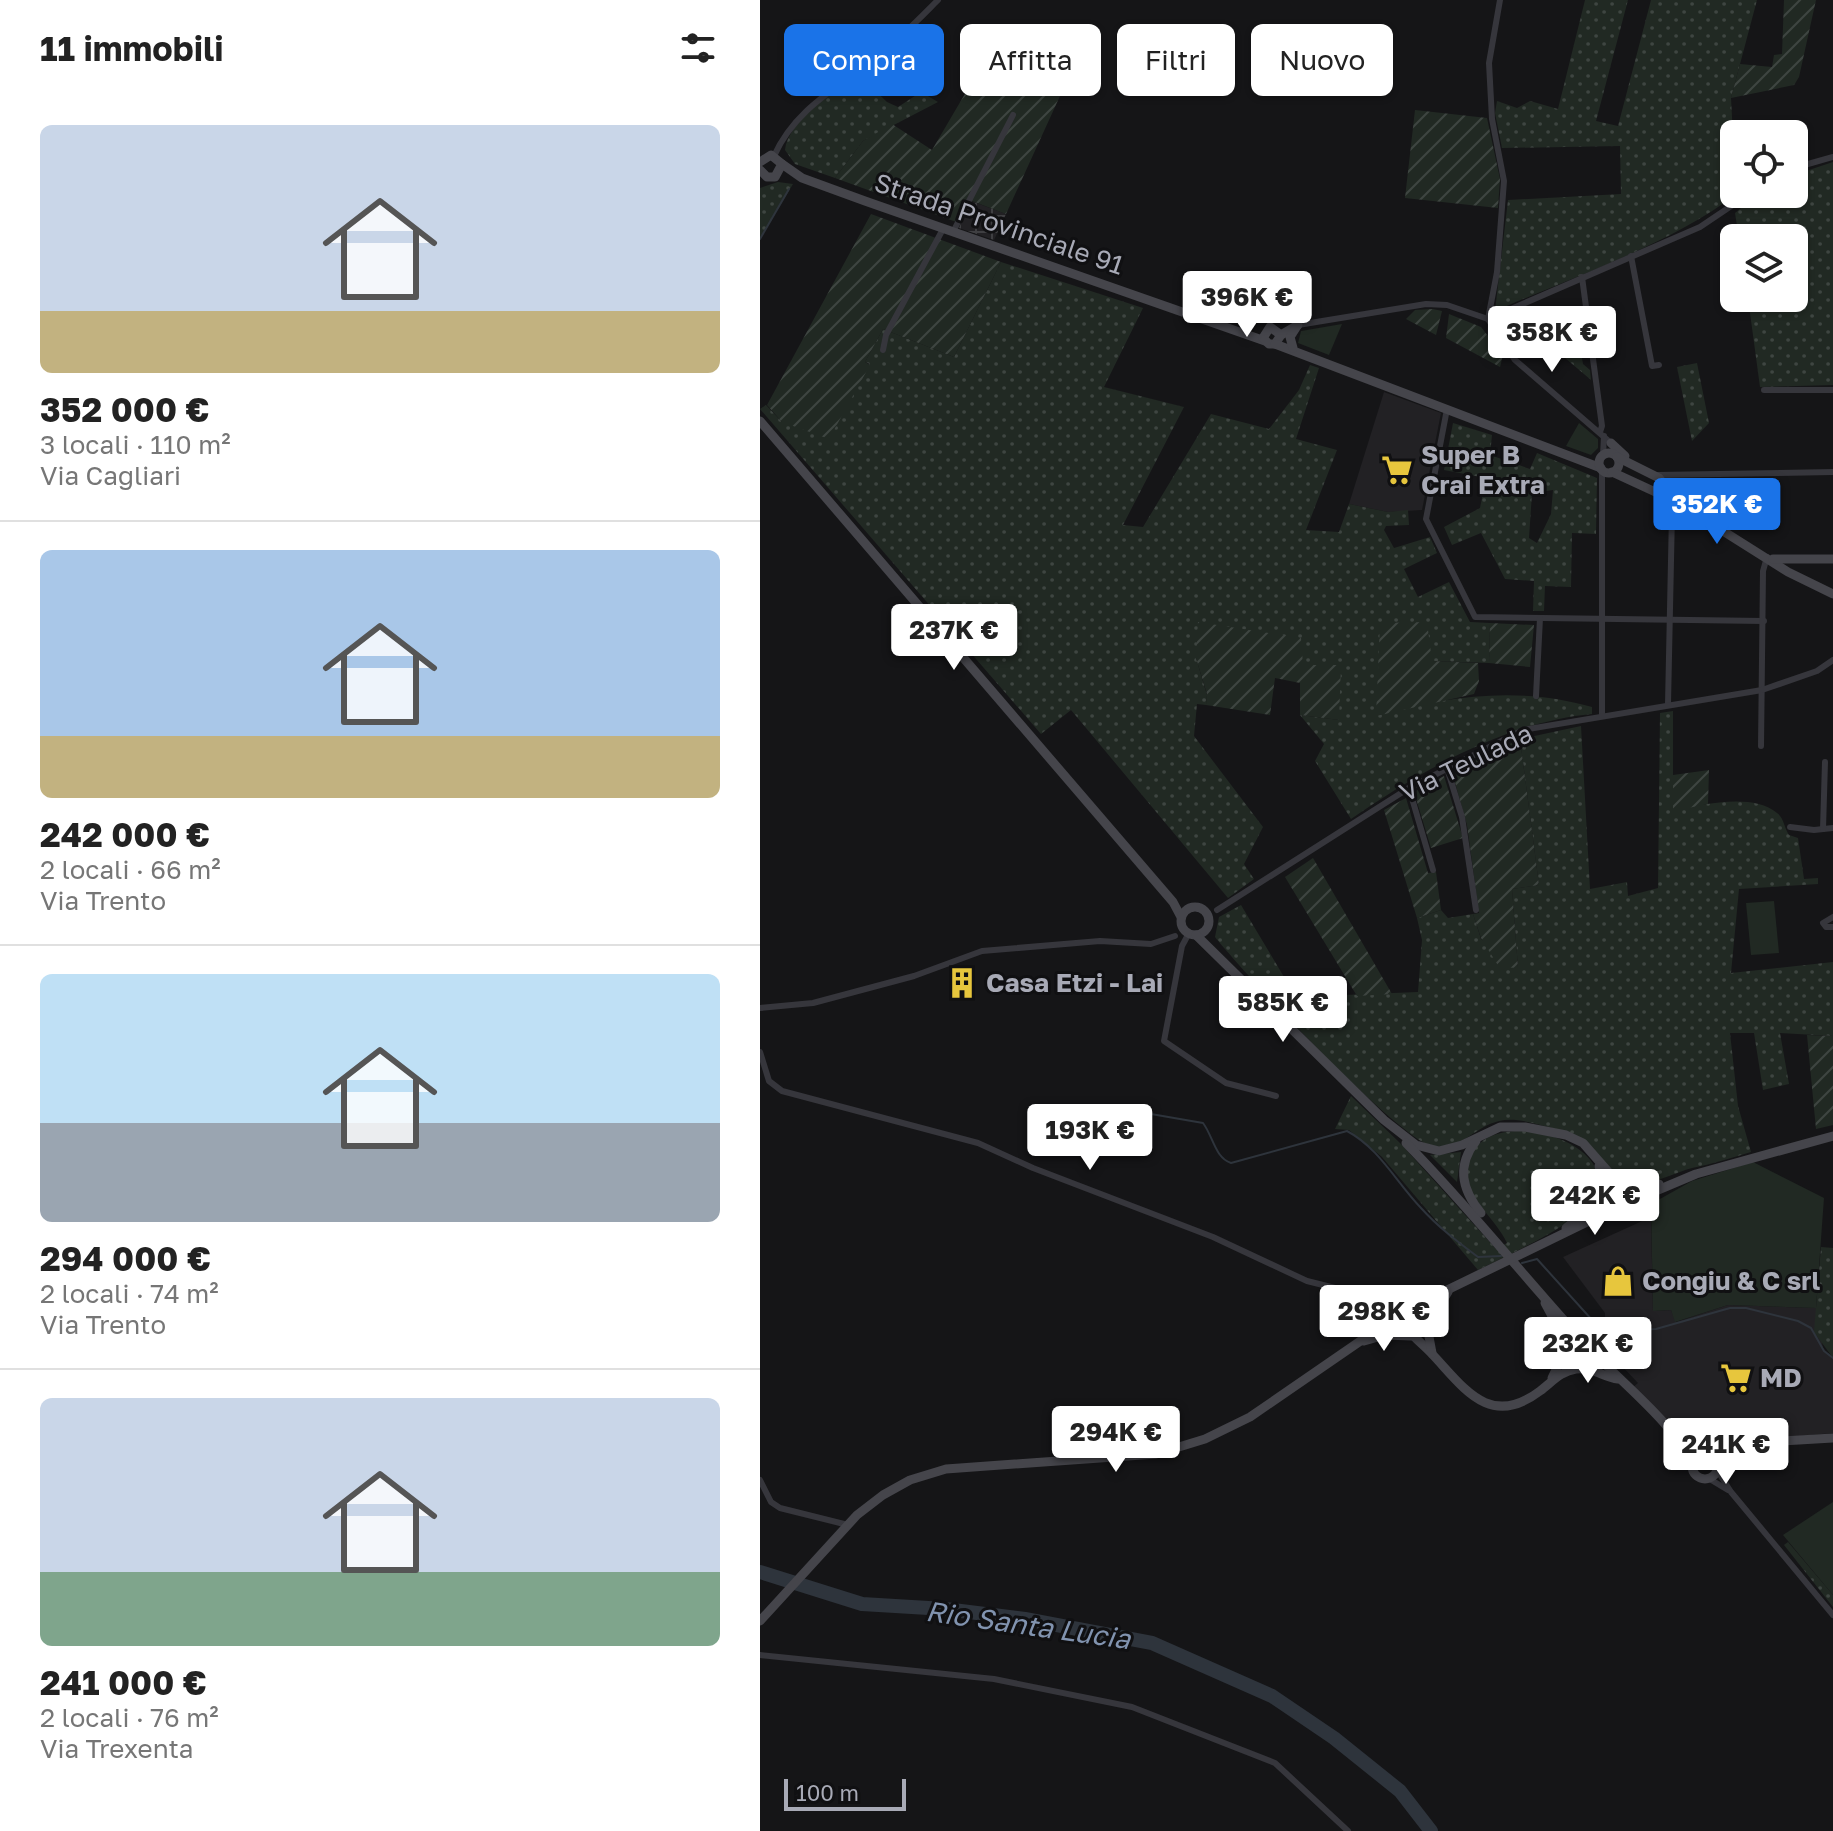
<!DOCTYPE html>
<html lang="it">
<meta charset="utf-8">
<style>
:root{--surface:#fff;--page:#f2f2f2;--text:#222;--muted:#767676;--line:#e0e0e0;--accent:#1a73e8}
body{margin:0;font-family:"Golos Text",sans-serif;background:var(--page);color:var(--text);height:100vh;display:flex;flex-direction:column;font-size:30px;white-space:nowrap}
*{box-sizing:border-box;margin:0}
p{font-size:26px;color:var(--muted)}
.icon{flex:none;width:44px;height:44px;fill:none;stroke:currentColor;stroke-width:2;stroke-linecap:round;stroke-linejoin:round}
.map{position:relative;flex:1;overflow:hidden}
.panel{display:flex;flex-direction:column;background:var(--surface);width:760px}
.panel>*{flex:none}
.hud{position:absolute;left:24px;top:24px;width:760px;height:72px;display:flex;gap:16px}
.tools{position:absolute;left:960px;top:120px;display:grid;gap:16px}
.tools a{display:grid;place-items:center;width:88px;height:88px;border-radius:12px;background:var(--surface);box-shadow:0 2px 6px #0004;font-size:40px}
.scale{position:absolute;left:24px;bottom:20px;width:122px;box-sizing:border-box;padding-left:8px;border:4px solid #a8aab6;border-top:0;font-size:22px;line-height:28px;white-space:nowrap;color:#a8aab6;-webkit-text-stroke:6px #101012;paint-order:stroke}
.price{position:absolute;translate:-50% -68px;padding:0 18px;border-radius:8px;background:#fff;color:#222;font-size:26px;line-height:52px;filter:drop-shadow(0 2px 4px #0008)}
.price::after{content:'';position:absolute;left:50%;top:48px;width:24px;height:18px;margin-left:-12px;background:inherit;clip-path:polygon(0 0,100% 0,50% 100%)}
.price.current{background:var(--accent);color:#fff}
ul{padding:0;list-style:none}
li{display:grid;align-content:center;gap:16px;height:424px;padding:0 40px}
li+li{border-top:2px solid var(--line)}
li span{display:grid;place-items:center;height:248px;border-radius:12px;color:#555}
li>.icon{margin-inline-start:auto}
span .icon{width:144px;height:144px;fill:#fffc;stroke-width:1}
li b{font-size:34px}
h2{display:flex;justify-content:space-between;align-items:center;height:96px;padding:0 40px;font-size:34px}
.tag{padding:0 28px;border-radius:12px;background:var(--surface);box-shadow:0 2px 6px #0004;font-size:28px;line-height:72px}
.tag.current{background:var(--accent);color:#fff}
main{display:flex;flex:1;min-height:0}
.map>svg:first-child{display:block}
</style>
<main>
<section class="panel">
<h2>11 immobili<svg class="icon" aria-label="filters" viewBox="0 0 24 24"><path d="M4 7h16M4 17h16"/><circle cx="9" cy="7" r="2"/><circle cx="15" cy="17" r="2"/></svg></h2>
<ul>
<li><span style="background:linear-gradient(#c9d6e8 75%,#c2b280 0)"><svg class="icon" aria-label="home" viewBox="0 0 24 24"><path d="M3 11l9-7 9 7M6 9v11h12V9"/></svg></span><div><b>352 000 €</b><p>3 locali · 110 m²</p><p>Via Cagliari</p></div></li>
<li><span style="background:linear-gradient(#a9c7e8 75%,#c2b280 0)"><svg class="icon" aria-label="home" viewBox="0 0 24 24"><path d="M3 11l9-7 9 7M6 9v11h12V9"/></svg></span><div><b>242 000 €</b><p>2 locali · 66 m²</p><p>Via Trento</p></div></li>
<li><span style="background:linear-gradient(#bfe0f5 60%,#9aa5b1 0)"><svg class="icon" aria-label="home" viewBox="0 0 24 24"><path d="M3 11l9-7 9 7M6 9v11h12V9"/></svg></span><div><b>294 000 €</b><p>2 locali · 74 m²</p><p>Via Trento</p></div></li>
<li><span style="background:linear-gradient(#c9d6e8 70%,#7fa58c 0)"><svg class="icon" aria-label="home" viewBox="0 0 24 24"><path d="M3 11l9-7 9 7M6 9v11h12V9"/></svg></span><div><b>241 000 €</b><p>2 locali · 76 m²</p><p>Via Trexenta</p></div></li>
</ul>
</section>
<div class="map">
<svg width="1073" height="1831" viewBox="0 0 1073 1831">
<defs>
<pattern id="industrial-grid" width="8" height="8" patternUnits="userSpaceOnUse" patternTransform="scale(2)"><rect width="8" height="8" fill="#222124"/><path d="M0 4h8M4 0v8" fill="none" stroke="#3f3f42"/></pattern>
<pattern id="grass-dots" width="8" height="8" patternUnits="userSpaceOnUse" patternTransform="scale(2)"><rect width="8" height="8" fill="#212923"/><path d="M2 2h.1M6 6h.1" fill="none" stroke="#3e4541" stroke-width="1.8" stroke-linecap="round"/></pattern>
<pattern id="garden-furrows" width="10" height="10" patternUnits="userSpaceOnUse" patternTransform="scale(2)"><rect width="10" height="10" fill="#212923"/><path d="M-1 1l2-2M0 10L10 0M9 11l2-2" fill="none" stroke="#3e4541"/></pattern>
</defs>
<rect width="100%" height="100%" fill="#151517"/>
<g fill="#222124">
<polygon points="624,392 681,413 662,510 628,512 589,504"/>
<polygon points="891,1217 893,1311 911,1310 916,1322 968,1305 1056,1308 1063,1348 1073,1358 1073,1433 973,1442 934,1433 915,1428 873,1387 878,1383 837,1340 845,1330 845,1313 803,1257"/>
</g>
<polygon fill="url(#industrial-grid)" points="211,201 246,214 234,240 199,228"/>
<g fill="url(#grass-dots)" fill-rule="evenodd">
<path d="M825,0H868L836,121L858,126L891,0H997L971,98L976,194C914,243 808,279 735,311L748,200L861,194L860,146L742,148L735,113L737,101L757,108L770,101L798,109Z"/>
<path d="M100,76L127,102L138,107L161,92L178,102L103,141L75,178L35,164L25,150C28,121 76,89 100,76Z"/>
<polygon points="1073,162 1073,385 1000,387 988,298 1034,298 1034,238 979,238 975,213 998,194 1034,194 1034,175"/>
<polygon points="18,182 33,184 0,239 0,188"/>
<path d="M241,262L383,308L344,387L424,407L363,525L383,527L451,414L509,429L539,390L550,365L559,368L536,439L577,450L546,530L579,532L589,504L628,512L648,510L649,525L626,526L624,530L634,548L670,537L677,553L644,569L658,597L689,582L710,622L730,623L729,663L672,661L617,715C689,696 758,686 832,707V714C746,722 662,770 591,819L555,761L564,744L540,715L579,720L543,665L436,658L447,695L446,705L437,704L434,736L503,827L484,864L494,879L468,898L311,710L281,734L0,409L6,405L22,422L110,364L105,362L123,329L194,357Z"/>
<polygon points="822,326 824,334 818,336 823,364 830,370 831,380 784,340"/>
<polygon points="937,363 949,423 932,441 917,367"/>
<path d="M693,423L732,435L730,455L770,469L777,453L837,478L836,534L812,533L811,587L785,586L784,611H773L774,581L745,579L721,533L692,545L684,527L720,508L726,478L684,470ZM793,490L791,514L777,543L769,538L772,493Z"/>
<path d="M913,711V810C942,805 992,792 1017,813C1024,818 1024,828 1029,835L1038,838L1044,879L1058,878V884L979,889L971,973L1073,962V1036L1020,1033L1029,1084L1003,1090L994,1033H970L978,1106L991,1152C971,1158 952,1164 932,1168C908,1174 875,1197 853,1173C830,1148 829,1136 792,1128C776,1124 756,1117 739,1121C717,1126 701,1148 678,1148C645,1148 482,971 455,937L459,917L481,905L536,997L658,992L662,940L657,918L681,910L688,918L713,914L721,939L758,968L752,889L779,885L760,739L821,726L830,889L867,882L868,896L898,888L900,713Z"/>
<path d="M591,1096L640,1143L736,1249L747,1243C736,1219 710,1202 706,1175C705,1170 709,1163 710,1158C729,1104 859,1139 836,1195C825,1221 744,1257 718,1270L622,1157L589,1130L575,1129Z"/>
<polygon points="701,1152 697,1182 670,1155"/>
<polygon points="1061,1247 1073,1248 1073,1358 1054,1332"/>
<polygon points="1028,1542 1073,1595 1073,1607 1024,1545"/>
</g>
<g fill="#212923">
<polygon points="582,324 569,355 538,343 541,331"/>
<polygon points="819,423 838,439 838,448 831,455 806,446"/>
<polygon points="1014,901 1019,953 991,955 986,903"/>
<polygon points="993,1162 1064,1198 1056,1308 968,1305 915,1322 911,1310 893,1311 891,1204 932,1181"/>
<polygon points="1073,1502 1073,1595 1023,1535"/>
</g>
<g fill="url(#garden-furrows)">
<polygon points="1024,0 1056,0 1039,77 1034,85 971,98 980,64 1012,67 1014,55 1022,54"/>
<polygon points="226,58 316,61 246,214 212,201 199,223 75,178 103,141 132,124 172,150"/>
<polygon points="655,110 727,118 740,179 738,208 645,198"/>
<polygon points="111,214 241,262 194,357 123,329 105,362 110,365 69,439 22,422 7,405"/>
<polygon points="673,309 682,311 676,335 646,319 655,310"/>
<polygon points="689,314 721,327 743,355 740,367 686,338"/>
<polygon points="438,622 541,638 543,665 581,665 579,720 540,715 540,683 515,678 510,715 446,705 447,694 436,658"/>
<polygon points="667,622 672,661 718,663 719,681 714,694 616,716 620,623"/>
<polygon points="730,623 774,625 770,667 729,663"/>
<polygon points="760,739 779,885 752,889 758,968 739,967 721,938 713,914 719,913 707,825 692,772"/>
<polygon points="949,770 948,804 913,811 913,775"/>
<polygon points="684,776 703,838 671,848 654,792"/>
<polygon points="646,798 668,873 676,872 681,910 657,918 624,810"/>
<polygon points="553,858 632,994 597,996 525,877"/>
<polygon points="1047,1035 1073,1036 1073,1125 1056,1129"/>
</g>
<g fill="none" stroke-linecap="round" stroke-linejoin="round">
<g stroke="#2e343c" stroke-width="2">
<polyline points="0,239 29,189"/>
<path d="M391,1114L443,1123C453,1136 455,1158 471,1163L587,1131C619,1148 636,1182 661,1208C678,1227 698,1242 718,1257L741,1256"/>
<polyline points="762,1263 777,1259 842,1331 896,1329 970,1308 986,1308 1038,1321 1051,1328 1064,1351 1073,1358"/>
</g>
<polyline stroke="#2e343c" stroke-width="14" points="0,1572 102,1604 185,1609 265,1619 392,1643 512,1696 574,1738 640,1791 671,1831"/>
<g stroke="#36363c" stroke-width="6">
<path d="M14,156C35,109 77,88 114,59C138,41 157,21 178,0"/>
<polyline points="1034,168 1073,157"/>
<polyline points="193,232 253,115"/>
<polyline points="871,256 892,366 899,365"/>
<polyline points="822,277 842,426 840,432"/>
<polyline points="728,319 737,272 744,181 732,119 729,63 740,0"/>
<polyline points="728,319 940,227 989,194"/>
<polyline points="728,319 755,360 851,443"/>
<polyline points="538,325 666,304 687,305 728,319"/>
<polyline points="123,350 126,335 183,229"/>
<polyline points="1004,390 1073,390"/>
<polyline points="687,409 666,519 715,617 1004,621"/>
<polyline points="843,456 844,436"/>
<polyline points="897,475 1073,472"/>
<polyline points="776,696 780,618"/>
<polyline points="908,704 912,513 917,502"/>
<polyline points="842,715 842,469"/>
<polyline points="1001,746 1003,571 1007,557"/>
<polyline points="687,768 702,817 716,910"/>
<polyline points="649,788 673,870"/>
<polyline points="1030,827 1054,830 1073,828"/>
<polyline points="1063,829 1065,762"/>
<polyline points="457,910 649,788 763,730 1002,690 1057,671 1073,660"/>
<polyline points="1073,917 1063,923 1066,927 1073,927"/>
<polyline points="429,933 422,946 404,1041 466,1083 516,1096"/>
<polyline points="0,1008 53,1003 154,976 222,951 340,941 391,944 415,936"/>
<polyline points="0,1052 9,1081 22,1091 218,1143 273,1168 453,1237 547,1281 635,1303 644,1311"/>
<polyline points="957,1470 971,1492 1073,1615"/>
<polyline points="948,1478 968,1490"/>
<polyline points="0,1480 11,1502 20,1508 88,1525"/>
<polyline points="0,1655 234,1679 372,1707 515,1763 588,1831"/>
</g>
<g stroke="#45454b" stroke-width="9">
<polyline points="0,162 11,155 22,164 15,177 7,177 0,170"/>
<polyline points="22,164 42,178 105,201 505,341"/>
<polyline points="521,335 510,327 503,338 509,344 515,344 521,335 538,325"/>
<polyline points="515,344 841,468"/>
<polyline points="533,348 530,337 537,326"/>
<polyline points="0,421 413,902 421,917"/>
<polyline points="851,443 865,456"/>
<circle cx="849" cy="463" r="10"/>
<polyline points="857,457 899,478 915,499"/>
<polyline points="852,472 917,502 1028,572 1073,594"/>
<polyline points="1013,559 1073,559"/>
<circle cx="435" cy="921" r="14"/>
<polyline points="436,935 624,1120 656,1145 679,1151 702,1145 740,1127 765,1127 806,1135 823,1143 859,1184 860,1206"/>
<path d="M716,1141C696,1166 702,1190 721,1213"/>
<path d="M646,1143C711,1209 767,1281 830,1349C865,1386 908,1418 933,1463"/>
<polyline points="859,1184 890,1187 899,1184"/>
<path d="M806,1228C828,1211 848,1196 839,1166"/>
<path d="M785,1303C800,1329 808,1350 792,1378"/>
<path d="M644,1311C645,1335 659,1339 673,1355C704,1388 730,1429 780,1391C792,1382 801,1371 816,1369C833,1367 843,1377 858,1379"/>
<polyline points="644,1311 667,1326"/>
<polyline points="604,1341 625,1335 651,1336"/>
<polyline points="672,1353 667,1326 688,1292"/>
<circle cx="945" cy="1466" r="13"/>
<polyline points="947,1454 969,1444 1073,1438"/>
<polyline points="0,1621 97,1515 123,1495 150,1480 186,1469 396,1454 445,1439 490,1417 644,1311 860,1206 936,1174 1073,1136"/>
</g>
</g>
<defs>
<symbol id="supermarket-bare" viewBox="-9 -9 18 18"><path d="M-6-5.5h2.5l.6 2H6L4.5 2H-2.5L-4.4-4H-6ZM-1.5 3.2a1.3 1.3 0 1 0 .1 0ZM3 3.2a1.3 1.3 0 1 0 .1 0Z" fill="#e7c63d" stroke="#101012" stroke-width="2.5" paint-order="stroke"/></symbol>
<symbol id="building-bare" viewBox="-9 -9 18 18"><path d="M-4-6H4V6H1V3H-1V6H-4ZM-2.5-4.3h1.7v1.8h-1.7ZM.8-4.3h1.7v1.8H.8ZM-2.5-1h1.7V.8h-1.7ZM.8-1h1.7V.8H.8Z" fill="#e7c63d" stroke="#101012" stroke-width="2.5" paint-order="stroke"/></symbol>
<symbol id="shop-bare" viewBox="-9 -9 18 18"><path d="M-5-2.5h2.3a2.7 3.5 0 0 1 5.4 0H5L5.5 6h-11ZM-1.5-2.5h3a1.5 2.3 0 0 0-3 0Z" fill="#e7c63d" stroke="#101012" stroke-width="2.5" paint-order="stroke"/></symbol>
</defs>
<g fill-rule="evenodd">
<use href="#supermarket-bare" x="615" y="448" width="44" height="44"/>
<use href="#building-bare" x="180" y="961" width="44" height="44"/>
<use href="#shop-bare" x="836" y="1259" width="44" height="44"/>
<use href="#supermarket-bare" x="954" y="1356" width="44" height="44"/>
</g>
<g text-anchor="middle" stroke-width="6" stroke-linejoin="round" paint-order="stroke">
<g font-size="26" fill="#a8aab6" stroke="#101012">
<text transform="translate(239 224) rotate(19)" y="9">Strada Provinciale 91</text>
<text transform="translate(706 763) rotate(-26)" y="9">Via Teulada</text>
</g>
<g font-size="26" font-weight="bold" fill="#a8aab6" stroke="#101012" text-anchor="start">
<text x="661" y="464">Super B<tspan x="661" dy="30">Crai Extra</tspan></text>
<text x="226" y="992">Casa Etzi - Lai</text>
<text x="882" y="1290">Congiu &amp; C srl</text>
<text x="1000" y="1387">MD</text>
</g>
<g font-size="28" font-style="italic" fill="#8193af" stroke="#101012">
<text transform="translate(268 1625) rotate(8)" y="10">Rio Santa Lucia</text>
</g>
</g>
</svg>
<div class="tools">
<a><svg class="icon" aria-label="locate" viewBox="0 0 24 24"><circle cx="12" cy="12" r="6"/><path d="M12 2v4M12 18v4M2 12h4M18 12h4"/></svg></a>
<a><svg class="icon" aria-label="layers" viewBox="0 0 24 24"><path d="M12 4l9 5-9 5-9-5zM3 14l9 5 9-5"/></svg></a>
</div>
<div class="scale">100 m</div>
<b class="price" style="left:487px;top:339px">396K €</b>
<b class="price" style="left:792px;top:374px">358K €</b>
<b class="price current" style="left:957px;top:546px">352K €</b>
<b class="price" style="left:194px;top:672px">237K €</b>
<b class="price" style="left:523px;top:1044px">585K €</b>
<b class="price" style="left:330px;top:1172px">193K €</b>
<b class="price" style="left:835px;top:1237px">242K €</b>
<b class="price" style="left:624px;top:1353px">298K €</b>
<b class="price" style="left:828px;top:1385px">232K €</b>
<b class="price" style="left:356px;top:1474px">294K €</b>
<b class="price" style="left:966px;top:1486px">241K €</b>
<div class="hud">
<a class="tag current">Compra</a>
<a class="tag">Affitta</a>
<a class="tag">Filtri</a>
<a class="tag">Nuovo</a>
</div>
</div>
</main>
